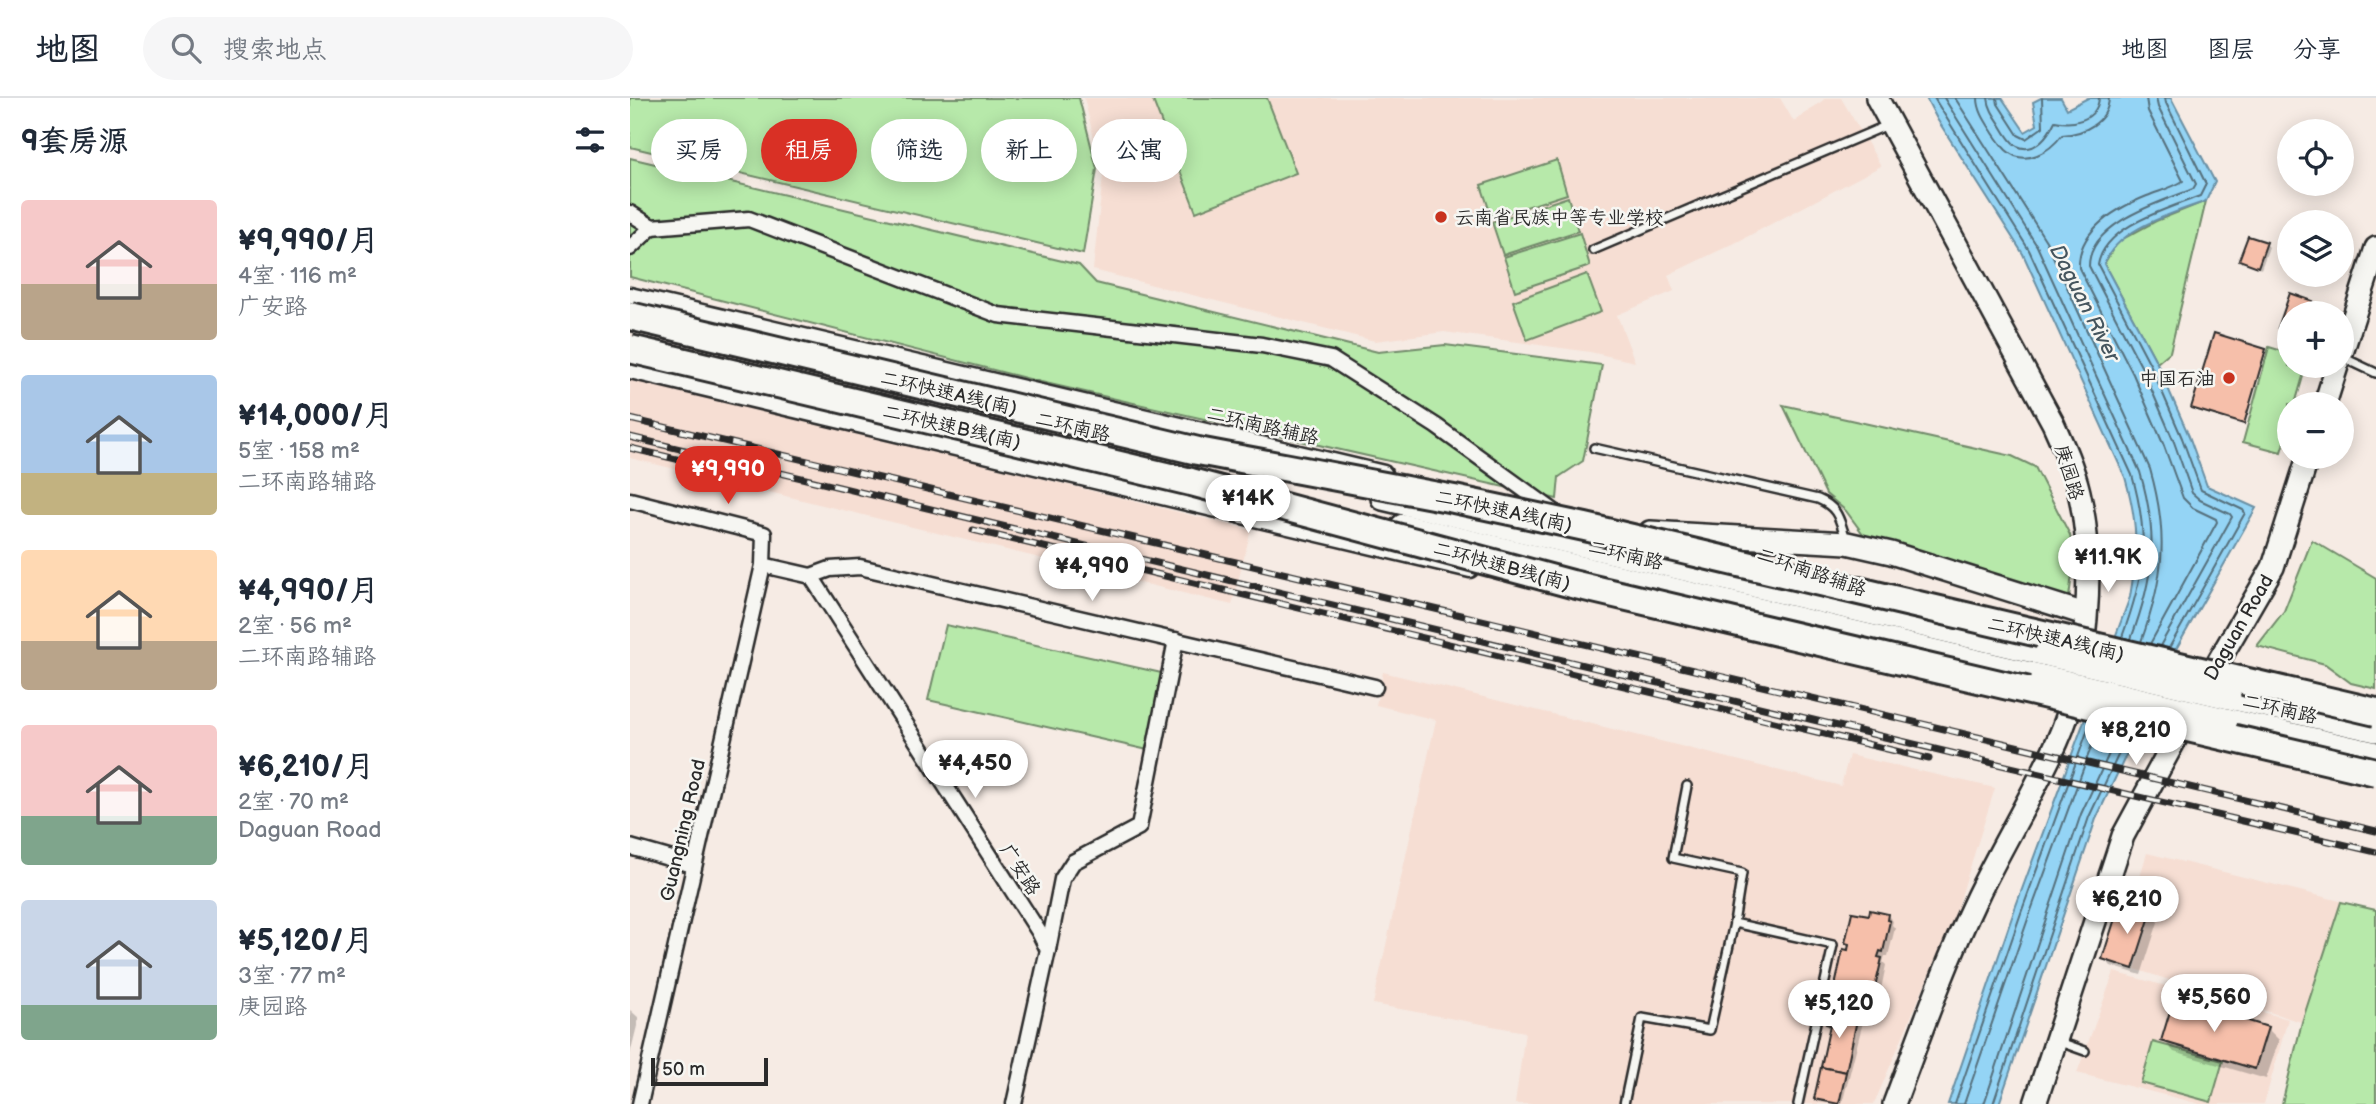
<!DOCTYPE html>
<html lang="zh">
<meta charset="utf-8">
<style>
:root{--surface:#fff;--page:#f6f6f7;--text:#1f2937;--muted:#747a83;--line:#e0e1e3;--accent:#d93025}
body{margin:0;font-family:"Balsamiq Sans","LXGW WenKai TC",sans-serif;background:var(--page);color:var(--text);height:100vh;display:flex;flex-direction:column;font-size:26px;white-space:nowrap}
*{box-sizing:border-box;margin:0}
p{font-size:23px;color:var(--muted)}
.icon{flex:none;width:38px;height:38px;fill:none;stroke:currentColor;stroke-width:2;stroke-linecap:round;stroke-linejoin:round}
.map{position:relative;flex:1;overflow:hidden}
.drawer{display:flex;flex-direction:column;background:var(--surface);width:630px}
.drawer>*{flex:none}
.guide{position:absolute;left:21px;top:21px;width:665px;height:63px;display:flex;gap:14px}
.fabs{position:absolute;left:1647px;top:21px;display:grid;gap:14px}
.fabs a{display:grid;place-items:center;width:77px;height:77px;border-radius:50%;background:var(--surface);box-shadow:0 4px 18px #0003;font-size:35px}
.scale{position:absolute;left:21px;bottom:18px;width:117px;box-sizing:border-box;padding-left:7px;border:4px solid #2b2b2b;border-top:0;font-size:19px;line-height:24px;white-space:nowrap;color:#2b2b2b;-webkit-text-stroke:5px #f6f6f2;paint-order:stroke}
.price{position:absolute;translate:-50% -60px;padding:0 16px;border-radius:24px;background:#fff;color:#222;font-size:23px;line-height:46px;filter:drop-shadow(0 2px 4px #0008)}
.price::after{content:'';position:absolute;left:50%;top:42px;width:21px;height:16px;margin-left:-10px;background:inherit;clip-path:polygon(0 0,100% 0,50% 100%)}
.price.on{background:var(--accent);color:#fff}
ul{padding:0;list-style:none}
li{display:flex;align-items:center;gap:21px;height:175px;padding:0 21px}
li span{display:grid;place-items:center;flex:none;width:196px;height:140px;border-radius:7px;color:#555}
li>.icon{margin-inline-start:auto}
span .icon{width:84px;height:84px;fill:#fffc;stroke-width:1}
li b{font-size:30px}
h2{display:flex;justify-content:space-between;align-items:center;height:84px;padding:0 21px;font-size:30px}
.tag{padding:0 24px;border-radius:32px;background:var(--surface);box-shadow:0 4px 18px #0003;font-size:24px;line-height:63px}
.tag.on{background:var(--accent);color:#fff}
header{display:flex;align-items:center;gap:42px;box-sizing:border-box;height:98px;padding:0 35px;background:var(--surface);border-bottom:2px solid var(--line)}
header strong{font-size:33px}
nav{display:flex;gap:38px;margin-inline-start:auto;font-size:24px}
.search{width:490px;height:63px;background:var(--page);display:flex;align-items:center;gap:18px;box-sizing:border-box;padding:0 24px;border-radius:38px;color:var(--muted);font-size:26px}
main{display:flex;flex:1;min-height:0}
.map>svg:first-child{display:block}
</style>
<header>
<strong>地图</strong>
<div class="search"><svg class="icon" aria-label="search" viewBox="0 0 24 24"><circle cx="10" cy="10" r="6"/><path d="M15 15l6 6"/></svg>搜索地点</div>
<nav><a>地图</a><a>图层</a><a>分享</a></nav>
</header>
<main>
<section class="drawer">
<h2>9套房源<svg class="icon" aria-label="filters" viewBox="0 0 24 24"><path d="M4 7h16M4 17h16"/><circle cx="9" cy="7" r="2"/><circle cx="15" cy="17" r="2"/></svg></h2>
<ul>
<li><span style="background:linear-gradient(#f6c9c9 60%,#b9a48a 0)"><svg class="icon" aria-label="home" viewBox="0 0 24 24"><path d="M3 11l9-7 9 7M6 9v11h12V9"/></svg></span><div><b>¥9,990/月</b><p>4室 · 116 m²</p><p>广安路</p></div></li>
<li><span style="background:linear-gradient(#a9c7e8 70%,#c2b280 0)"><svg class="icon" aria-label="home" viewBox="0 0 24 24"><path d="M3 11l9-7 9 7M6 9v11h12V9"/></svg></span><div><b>¥14,000/月</b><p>5室 · 158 m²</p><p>二环南路辅路</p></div></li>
<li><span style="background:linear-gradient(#ffd9b3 65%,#b9a48a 0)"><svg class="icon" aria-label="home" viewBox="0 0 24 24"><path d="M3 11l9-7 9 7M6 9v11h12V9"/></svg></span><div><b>¥4,990/月</b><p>2室 · 56 m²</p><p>二环南路辅路</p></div></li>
<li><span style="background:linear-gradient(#f6c9c9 65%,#7fa58c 0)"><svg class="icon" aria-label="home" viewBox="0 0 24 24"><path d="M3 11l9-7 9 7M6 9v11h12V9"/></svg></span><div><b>¥6,210/月</b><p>2室 · 70 m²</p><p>Daguan Road</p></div></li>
<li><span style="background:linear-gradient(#c9d6e8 75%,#7fa58c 0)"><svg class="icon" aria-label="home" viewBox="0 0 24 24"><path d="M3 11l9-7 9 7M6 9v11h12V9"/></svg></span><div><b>¥5,120/月</b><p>3室 · 77 m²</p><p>庚园路</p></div></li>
</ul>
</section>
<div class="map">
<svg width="1746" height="1006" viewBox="0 0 1746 1006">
<rect width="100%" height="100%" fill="#f6ebe4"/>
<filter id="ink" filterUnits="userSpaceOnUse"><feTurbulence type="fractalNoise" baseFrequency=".0143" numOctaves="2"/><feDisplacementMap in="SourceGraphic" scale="14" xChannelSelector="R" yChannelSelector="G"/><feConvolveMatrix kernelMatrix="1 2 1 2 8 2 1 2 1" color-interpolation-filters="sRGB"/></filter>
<g filter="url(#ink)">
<g fill="#f6ded3">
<polygon points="454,0 1150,0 1164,24 1196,0 1211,0 1251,68 1109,143 1038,177 1044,193 987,217 1005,264 960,254 814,234 745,243 463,172 473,77"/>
<polygon points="0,279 621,432 602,507 0,360"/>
<polygon points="753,574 1211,688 1219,657 1365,690 1328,808 1244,1006 885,1006 895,934 743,906 806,622 746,607"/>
<polygon points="1517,755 1746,812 1746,1006 1652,1006 1671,924 1505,871 1528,795 1507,788"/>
<polygon points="1484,874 1658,921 1634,1006 1570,1006 1447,975"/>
</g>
<g fill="#b7e9aa" stroke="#718a6a" stroke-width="2">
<polygon points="0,0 449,0 467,71 453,156 0,49"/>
<polygon points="522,0 637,0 666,75 566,114"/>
<polygon points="0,60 449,167 466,185 748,254 815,247 972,267 953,363 929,379 927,401 411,284 0,179"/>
<polygon points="927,62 937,96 862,120 851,87"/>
<polygon points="938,99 948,133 873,157 862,124"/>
<polygon points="1576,103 1540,254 1527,265 1474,166 1487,144 1526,123"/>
<polygon points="950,135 960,168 885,193 874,159"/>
<polygon points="957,176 971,214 897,242 883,203"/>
<polygon points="1639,249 1659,255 1659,268 1676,268 1665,306 1659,306 1659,327 1651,354 1613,344"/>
<polygon points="1153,307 1382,358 1405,369 1440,437 1444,462 1439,499 1285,453 1239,444 1216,413 1196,396"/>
<polygon points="1682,442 1746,480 1746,591 1721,585 1695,566 1627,548 1654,513"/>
<polygon points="316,527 536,576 518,652 298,602"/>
<polygon points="1711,804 1746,812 1746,1006 1652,1006 1672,924"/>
<polygon points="1523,944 1593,963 1581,1004 1511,985"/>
</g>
<path fill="#94d4f5" stroke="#6a90a4" stroke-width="2" d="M1296,0H1372L1395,34L1407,27L1403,4L1411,0H1431L1437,11L1458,0H1541L1585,84L1576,103C1542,116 1488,130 1474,166L1527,265L1559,338L1577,388L1626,410L1545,553L1466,721L1369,1006H1318L1384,813L1500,499C1508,452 1508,425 1495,379L1393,156L1307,21Z"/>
<g fill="#0003">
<polygon points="1636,146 1639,149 1631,171 1612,162"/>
<polygon points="1661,197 1682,204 1685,208 1683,215 1659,215 1659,235 1650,230"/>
<polygon points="1635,253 1615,326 1564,310"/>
<polygon points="1520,816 1528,824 1511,877 1481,868 1474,860"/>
<polygon points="1257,817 1263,823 1262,827 1265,830 1258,858 1255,858 1253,864 1256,867 1248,906 1211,898 1206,892 1220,848 1217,845 1240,819"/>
<polygon points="0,912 9,920 0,956"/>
<polygon points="1227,919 1233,924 1212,1006 1189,1004 1186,1001 1201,929 1198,926"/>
<polygon points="1637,930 1649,942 1636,981 1544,954 1533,942"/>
</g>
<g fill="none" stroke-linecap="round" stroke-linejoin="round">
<g stroke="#556f7c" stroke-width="2">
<path d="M1304,0L1399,152L1502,377C1520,441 1515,477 1492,539"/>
<path d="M1314,0L1407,148L1510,374C1529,439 1524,479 1501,541"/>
<path d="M1325,0L1416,143L1520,371C1539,437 1534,480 1511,544"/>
<path d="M1348,0C1348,13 1356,24 1363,35C1367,41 1371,47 1376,52C1395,70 1420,53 1432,37C1454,36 1478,24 1479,0"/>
<path d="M1358,0C1359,10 1364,17 1370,26C1374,33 1380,44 1387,48C1405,57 1419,36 1425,23C1442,27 1467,23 1469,0"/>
<polyline points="1367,0 1368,6 1388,37 1396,41 1413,29 1412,0"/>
<path d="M1516,0L1518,13L1553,83C1542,90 1529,93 1517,98C1487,110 1447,132 1449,170L1503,276L1534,348L1553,400L1563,410L1586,421L1587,424L1520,546"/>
<path d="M1526,0L1528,9L1566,86L1563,91C1530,104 1459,125 1459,168L1513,272L1544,344L1562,395L1570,402L1600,416L1602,419L1530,548"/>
<path d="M1535,0L1536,5L1576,86L1570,98C1537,111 1474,128 1468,167L1521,268L1552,340L1571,392L1613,412L1615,415L1539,550"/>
<polyline points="1325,1006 1391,815 1461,623"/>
<polyline points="1334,1006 1399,818 1470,625"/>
<polyline points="1354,1006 1451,716 1491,630"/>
<polyline points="1363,1006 1459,719 1500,632"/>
</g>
</g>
<g fill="#f6bfaa" stroke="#2b2b2b" stroke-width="2">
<polygon points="1618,138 1637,144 1628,169 1609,162"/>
<polygon points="1660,195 1683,203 1679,215 1659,215 1659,234 1648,230"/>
<polygon points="1584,235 1636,251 1614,326 1561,310"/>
<polygon points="1490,805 1521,815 1503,871 1472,861"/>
<polygon points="1240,812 1258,816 1257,822 1260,823 1253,854 1250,853 1248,859 1252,860 1242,902 1204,893 1213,851 1218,852 1219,846 1215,845 1222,814 1239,817"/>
<polygon points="1544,900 1638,929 1625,971 1531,943"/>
<polygon points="1199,911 1228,917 1216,974 1191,969 1200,927 1196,926"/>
<polygon points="1191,969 1216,974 1209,1006 1184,1001"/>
</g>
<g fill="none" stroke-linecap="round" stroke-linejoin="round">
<defs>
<g id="lane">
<polyline points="963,152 1260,26"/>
<polyline points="1712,259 1746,275"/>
<path d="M964,350L1188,401C1209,410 1209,421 1216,441"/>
<polyline points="1057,688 1043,760 1112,775 1104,825 1203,847 1168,1006"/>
<polyline points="1427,943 1455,953"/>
<polyline points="994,1006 1012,920 1080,932 1104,825"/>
</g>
<g id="street">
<polyline points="0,115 22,129 119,121 368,217 632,247 701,261 806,328 929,417"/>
<polyline points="0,150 22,129"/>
<polyline points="0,197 754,375"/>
<polyline points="0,273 840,472"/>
<polyline points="0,402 134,436 133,467 10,1006"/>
<polyline points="133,467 181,478 409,834 418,852 384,1006"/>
<polyline points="181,478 200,471 230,469 745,589"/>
<polyline points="0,749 63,767"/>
<polyline points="418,852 432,781 443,764 509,729 546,542"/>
</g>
<g id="secondary">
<path d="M1247,0L1423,325C1433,347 1443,369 1449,394C1466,466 1458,576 1427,644C1403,697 1372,747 1347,799C1315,866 1290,937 1264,1006"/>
<polyline points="1712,255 1746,150"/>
<polyline points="1695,306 1707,268"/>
<polyline points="1020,434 1217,445 1261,455 1455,516"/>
<polyline points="1574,588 1643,469 1678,359"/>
<polyline points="1405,1006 1493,738 1559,616"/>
</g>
<g id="primary">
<polyline points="753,400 1416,556"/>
<polyline points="773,428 1413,579"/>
<polyline points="1599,599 1746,632"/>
<polyline points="1596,622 1746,656"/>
</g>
</defs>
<use href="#lane" stroke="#2b2b2b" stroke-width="12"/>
<use href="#street" stroke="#2b2b2b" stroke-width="19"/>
<use href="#secondary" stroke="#2b2b2b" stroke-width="26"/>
<use href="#primary" stroke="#2b2b2b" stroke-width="28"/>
<use href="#lane" stroke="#f6f6f2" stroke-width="7"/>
<use href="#street" stroke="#f6f6f2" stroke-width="14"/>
<use href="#secondary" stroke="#f6f6f2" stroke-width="21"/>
<use href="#primary" stroke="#f6f6f2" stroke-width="23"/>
<defs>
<g id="rail">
<polyline points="0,321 1746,733"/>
<polyline points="0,339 1359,664 1746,754"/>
<polyline points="0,350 88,371"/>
<polyline points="343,432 1299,661"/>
</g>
</defs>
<use href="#rail" stroke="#2b2b2b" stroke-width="7"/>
<use href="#rail" stroke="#f6f6f2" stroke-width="4.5" stroke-dasharray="13" stroke-linecap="butt"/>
<defs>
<g id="primary-bridge">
<polyline points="1416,556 1599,599"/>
<polyline points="1413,579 1596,622"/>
</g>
<g id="highway-bridge">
<polyline points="0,218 568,353 824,401 955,429 1746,614"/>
<polyline points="0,251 561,384 942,486 1746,674"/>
</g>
</defs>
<use href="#primary-bridge" stroke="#2b2b2b" stroke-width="28" stroke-linecap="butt"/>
<use href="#highway-bridge" stroke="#2b2b2b" stroke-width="32" stroke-linecap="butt"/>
<use href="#primary-bridge" stroke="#f6f6f2" stroke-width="23"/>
<use href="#highway-bridge" stroke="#f6f6f2" stroke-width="26"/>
</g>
</g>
<g fill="#c8321e" stroke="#f6f6f2" stroke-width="2.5">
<circle cx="811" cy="119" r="7"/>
<circle cx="1599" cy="280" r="7"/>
</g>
<g text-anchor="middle" stroke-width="5" stroke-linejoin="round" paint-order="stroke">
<g font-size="19" fill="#2b2b2b" stroke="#f6f6f2" text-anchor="start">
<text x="825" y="126">云南省民族中等专业学校</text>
<text x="1585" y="287" text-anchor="end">中国石油</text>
</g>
<g font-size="19" fill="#2b2b2b" stroke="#f6f6f2">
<text transform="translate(319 294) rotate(13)" y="7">二环快速A线(南)</text>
<text transform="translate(633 327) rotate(13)" y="7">二环南路辅路</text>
<text transform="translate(322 328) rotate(13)" y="7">二环快速B线(南)</text>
<text transform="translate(443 328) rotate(13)" y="7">二环南路</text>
<text transform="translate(1440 374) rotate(73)" y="7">庚园路</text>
<text transform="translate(874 412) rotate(12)" y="7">二环快速A线(南)</text>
<text transform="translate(996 456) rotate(13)" y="7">二环南路</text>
<text transform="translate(872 467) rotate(15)" y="7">二环快速B线(南)</text>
<text transform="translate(1182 473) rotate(19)" y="7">二环南路辅路</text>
<text transform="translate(1608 529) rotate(-60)" y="7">Daguan Road</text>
<text transform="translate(1426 540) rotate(13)" y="7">二环快速A线(南)</text>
<text transform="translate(1650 610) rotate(13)" y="7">二环南路</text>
<text transform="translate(52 732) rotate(-77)" y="7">Guangning Road</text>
<text transform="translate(391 771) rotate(57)" y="7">广安路</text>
</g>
<g font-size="21" font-style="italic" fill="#45555e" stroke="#f6f6f2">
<text transform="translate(1455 205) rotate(63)" y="7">Daguan River</text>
</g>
</g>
</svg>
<div class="fabs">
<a><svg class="icon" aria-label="locate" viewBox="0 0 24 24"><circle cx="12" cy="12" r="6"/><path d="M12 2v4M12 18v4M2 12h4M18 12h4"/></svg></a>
<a><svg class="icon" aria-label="layers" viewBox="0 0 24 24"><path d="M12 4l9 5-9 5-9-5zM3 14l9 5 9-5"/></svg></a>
<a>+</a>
<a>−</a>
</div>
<div class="scale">50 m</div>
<b class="price on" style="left:98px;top:408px">¥9,990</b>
<b class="price" style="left:618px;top:437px">¥14K</b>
<b class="price" style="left:1478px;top:496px">¥11.9K</b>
<b class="price" style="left:462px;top:505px">¥4,990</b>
<b class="price" style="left:1506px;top:669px">¥8,210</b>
<b class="price" style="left:345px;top:702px">¥4,450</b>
<b class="price" style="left:1497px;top:838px">¥6,210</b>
<b class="price" style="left:1584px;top:936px">¥5,560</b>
<b class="price" style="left:1209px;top:942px">¥5,120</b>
<div class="guide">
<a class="tag">买房</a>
<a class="tag on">租房</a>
<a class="tag">筛选</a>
<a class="tag">新上</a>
<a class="tag">公寓</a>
</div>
</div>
</main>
